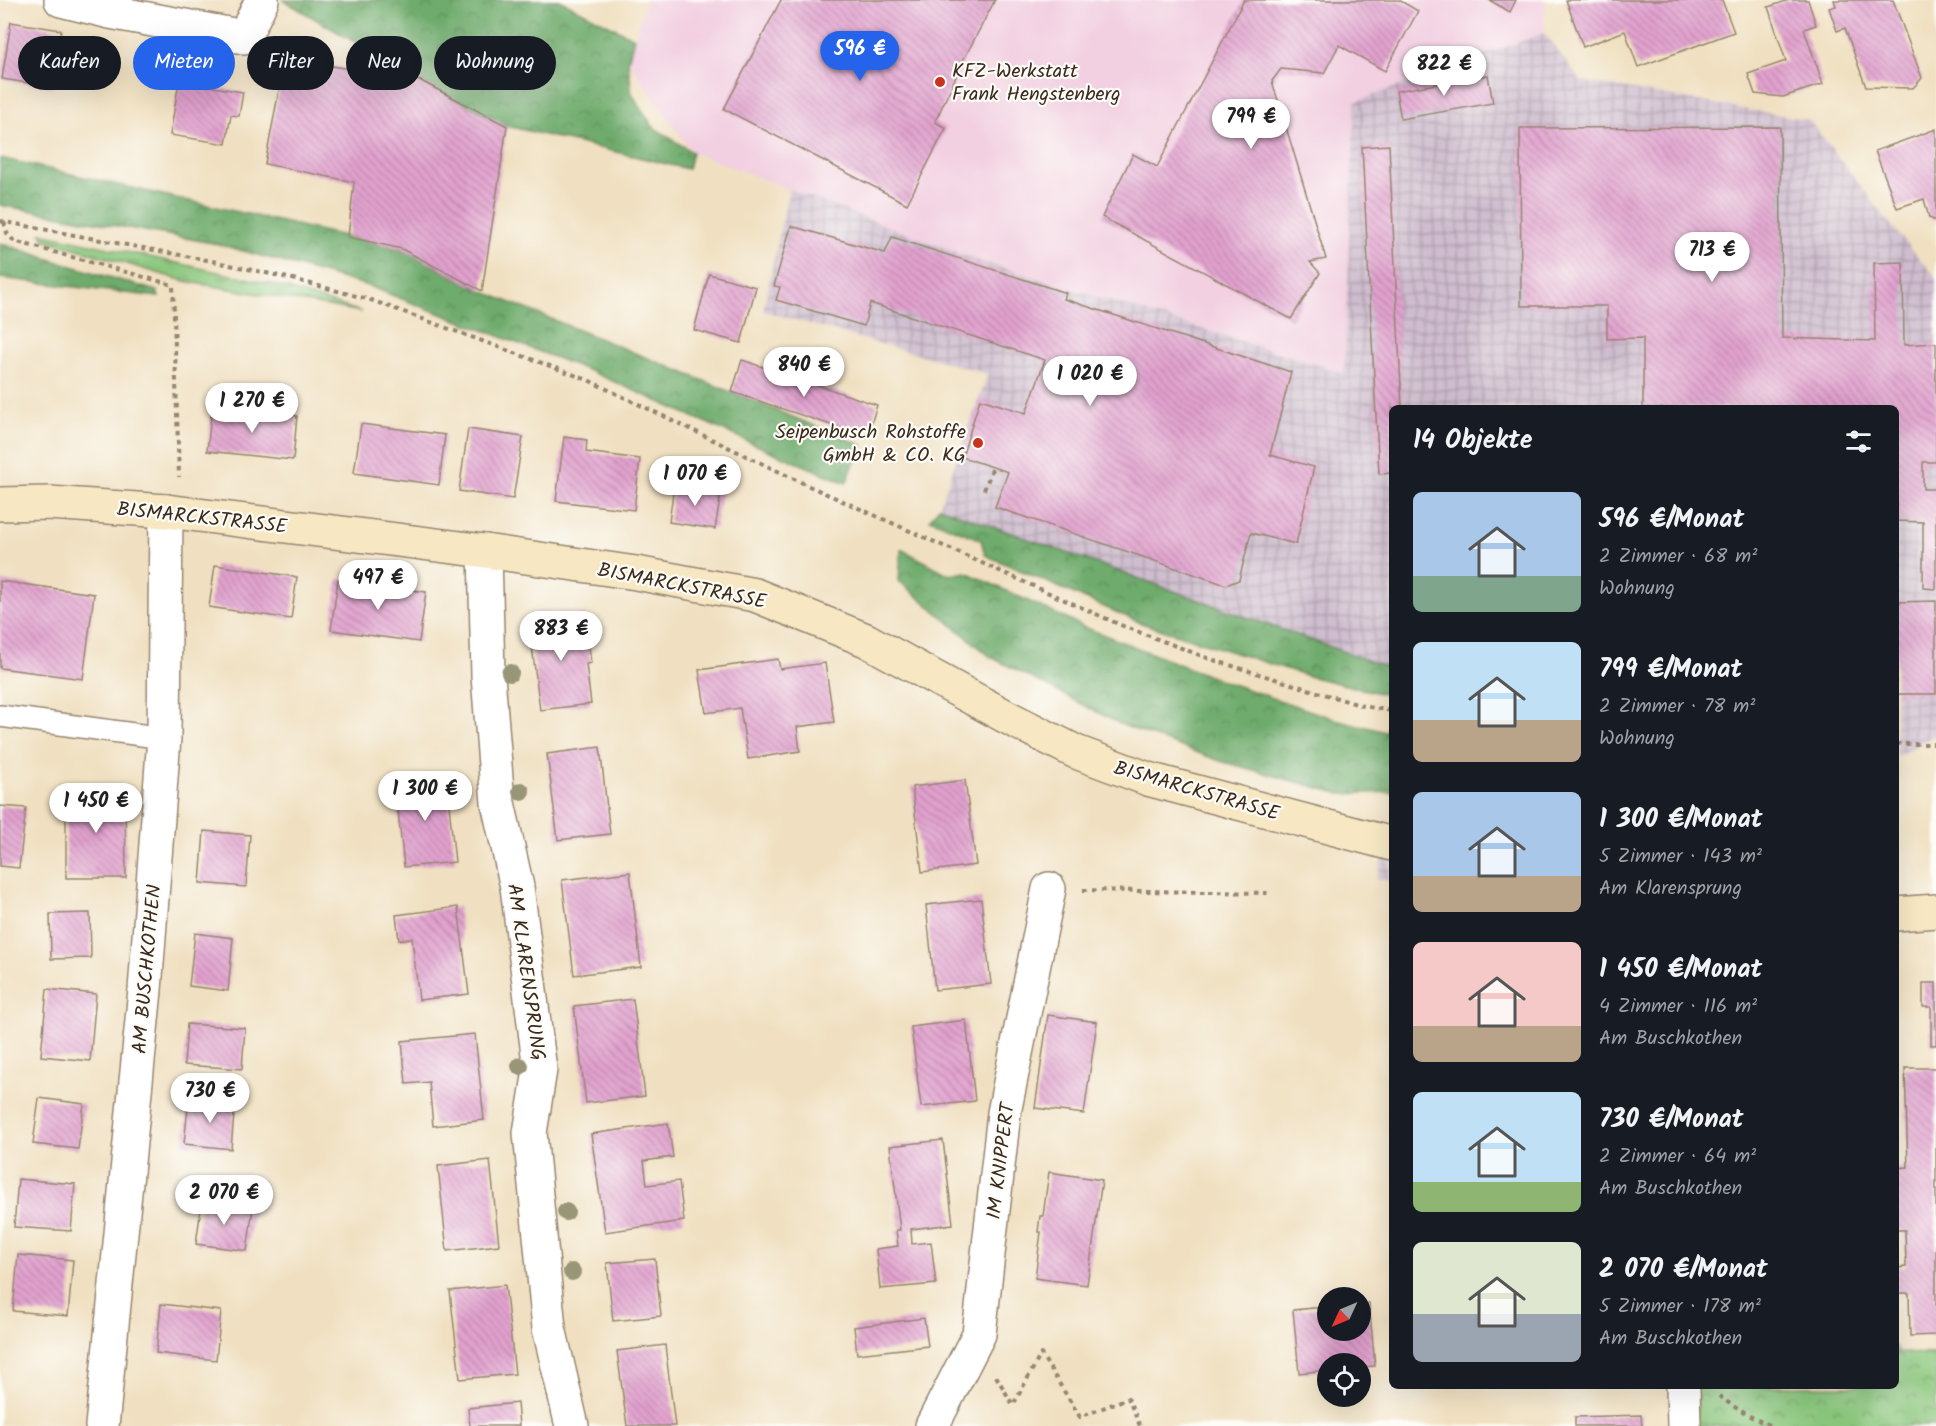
<!DOCTYPE html>
<html lang="de">
<meta charset="utf-8">
<style>
:root{--surface:#171b24;--page:#242831;--text:#f1f3f6;--muted:#9ea1a6;--accent:#2563eb}
body{margin:0;font-family:Kalam,sans-serif;background:var(--page);color:var(--text);height:100vh;display:flex;flex-direction:column;font-size:22px;white-space:nowrap}
*{box-sizing:border-box;margin:0}
p{font-size:20px;color:var(--muted)}
.icon{flex:none;width:33px;height:33px;fill:none;stroke:currentColor;stroke-width:2;stroke-linecap:round;stroke-linejoin:round}
.map{position:relative;flex:1;overflow:hidden}
.details{position:absolute;left:1389px;top:405px;width:510px;height:984px;display:flex;flex-direction:column;background:var(--surface);border-radius:9px;box-shadow:0 6px 24px #0002}
.details>*{flex:none}
.hud{position:absolute;left:18px;top:36px;width:570px;height:54px;display:flex;gap:12px}
.needle{width:39px;rotate:226deg}
.tools{position:absolute;left:1317px;top:1287px;display:grid;gap:12px}
.tools a{display:grid;place-items:center;width:54px;height:54px;border-radius:50%;background:var(--surface);box-shadow:0 6px 24px #0002;font-size:30px}
.price{position:absolute;translate:-50% -51px;padding:0 14px;border-radius:21px;background:#fff;color:#222;font-size:20px;line-height:39px;filter:drop-shadow(0 2px 3px #0008)}
.price::after{content:'';position:absolute;left:50%;top:36px;width:18px;height:14px;margin-left:-9px;background:inherit;clip-path:polygon(0 0,100% 0,50% 100%)}
.price.selected{background:var(--accent);color:#fff}
ul{padding:0;list-style:none}
li{display:flex;align-items:center;gap:18px;height:150px;padding:0 24px}
li span{display:grid;place-items:center;flex:none;width:168px;height:120px;border-radius:9px;color:#555}
li>.icon{margin-inline-start:auto}
span .icon{width:72px;height:72px;fill:#fffc;stroke-width:1}
li b{font-size:26px}
h2{display:flex;justify-content:space-between;align-items:center;height:72px;padding:0 24px;font-size:26px}
.tag{padding:0 21px;border-radius:27px;background:var(--surface);box-shadow:0 6px 24px #0002;font-size:21px;line-height:54px}
.tag.selected{background:var(--accent);color:#fff}
.map>svg:first-child{display:block}
</style>
<div class="map">
<svg width="1936" height="1426" viewBox="0 0 1936 1426">
<defs>
<pattern id="industrial-grid" width="8" height="8" patternUnits="userSpaceOnUse" patternTransform="scale(1.5)"><rect width="8" height="8" fill="#cfbdcf"/><path d="M0 4h8M4 0v8" fill="none" stroke="#a99aa7"/></pattern>
<pattern id="grass-tufts" width="24" height="20" patternUnits="userSpaceOnUse" patternTransform="scale(1.5)"><rect width="24" height="20" fill="#89c67c"/><path d="M3 7l-1-3M5 7V3M7 7l1-3M15 17l-1-3M17 17v-4M19 17l1-3" fill="none" stroke="#71a165"/></pattern>
<pattern id="forest-crowns" width="20" height="18" patternUnits="userSpaceOnUse" patternTransform="scale(1.5)"><rect width="20" height="18" fill="#6eab6c"/><path d="M2 6a3 3 0 1 1 6 0M12 15a3 3 0 1 1 6 0" fill="none" stroke="#5c8b58"/></pattern>
<pattern id="park-crowns" width="20" height="18" patternUnits="userSpaceOnUse" patternTransform="scale(1.5)"><rect width="20" height="18" fill="#89c67c"/><path d="M2 6a3 3 0 1 1 6 0M12 15a3 3 0 1 1 6 0" fill="none" stroke="#71a165"/></pattern>
<pattern id="building-back-hatch" width="6" height="6" patternUnits="userSpaceOnUse" patternTransform="scale(1.5)"><rect width="6" height="6" fill="#e2a2cf"/><path d="M-1 5l2 2M0 0l6 6M5-1l2 2" fill="none" stroke="#b884a7"/></pattern>
</defs>
<rect width="100%" height="100%" fill="#fdfcf7"/>
<filter id="ink" filterUnits="userSpaceOnUse"><feTurbulence type="fractalNoise" baseFrequency=".0167" numOctaves="2"/><feDisplacementMap in="SourceGraphic" scale="12" xChannelSelector="R" yChannelSelector="G"/><feConvolveMatrix kernelMatrix="1 2 1 2 8 2 1 2 1" color-interpolation-filters="sRGB"/></filter>
<filter id="wash" filterUnits="userSpaceOnUse"><feTurbulence type="fractalNoise" baseFrequency=".008" numOctaves="4" result="noise"/><feDisplacementMap in="SourceGraphic" scale="24" xChannelSelector="R" yChannelSelector="G"/><feGaussianBlur stdDeviation="1.35" result="paint"/><feColorMatrix in="noise" values="0 0 0 0 0 0 0 0 0 0 0 0 0 0 0 0 0 1.4 0 .05"/><feComposite in="paint" operator="in"/></filter>
<g filter="url(#wash)">
<rect width="100%" height="100%" fill="#f0e0c1"/>
<polygon fill="#f2cfe1" points="646,0 1546,0 1544,33 1355,103 1344,373 968,257 692,152 628,61"/>
<g fill="url(#industrial-grid)">
<polygon points="1544,33 1581,81 1809,120 1900,236 1936,277 1936,734 1896,757 1896,408 1392,408 1392,669 939,507 988,374 763,311 789,189 968,257 1344,373 1355,102"/>
<polygon points="1392,820 1392,881 1377,879"/>
</g>
<polygon fill="url(#grass-tufts)" stroke="#62784d" stroke-width="1.5" points="41,233 272,284 362,312 184,281 44,239"/>
<g fill="url(#forest-crowns)" stroke="#546a45" stroke-width="1.5">
<polygon points="283,0 560,0 634,38 628,61 632,94 653,127 692,152 688,169 507,126 421,81"/>
<polygon points="0,158 402,249 482,291 862,445 846,483 765,449 590,371 368,286 218,244 0,205"/>
<polygon points="0,243 65,264 157,291 159,297 0,278"/>
<polygon points="939,507 1392,669 1392,696 1308,676 1141,623 985,555 981,540 930,519"/>
<polygon points="901,549 950,575 966,572 1084,627 1217,679 1335,719 1386,732 1392,704 1392,792 1341,794 1220,761 1122,725 991,657 899,581"/>
</g>
<polygon fill="url(#park-crowns)" stroke="#62784d" stroke-width="1.5" points="1896,1345 1898,1353 1936,1354 1936,1426 1697,1426 1696,1386 1896,1386"/>
<g id="blocks">
<g fill="url(#building-back-hatch)">
<polygon points="781,0 995,0 964,59 935,122 946,128 907,204 724,109"/>
<polygon points="1244,0 1399,0 1418,11 1385,71 1339,45 1324,73 1281,69 1272,81 1326,259 1310,262 1320,273 1291,319 1102,217 1133,154 1157,167"/>
<polygon points="1489,0 1516,0 1510,12"/>
<polygon points="1566,0 1722,0 1734,32 1638,67 1625,31 1583,47"/>
<polygon points="1789,0 1808,0 1816,25 1804,29 1823,84 1783,97 1755,94 1748,74 1786,61 1768,7"/>
<polygon points="1834,0 1893,0 1922,78 1913,88 1866,87 1845,28 1837,31 1829,8 1836,6"/>
<polygon points="11,22 61,30 52,87 2,79"/>
<polygon points="285,58 421,81 507,126 482,291 402,249 348,237 354,182 265,164"/>
<polygon points="1488,75 1493,103 1401,119 1396,91"/>
<polygon points="179,81 243,92 239,116 231,115 226,144 170,135"/>
<polygon points="1780,127 1782,338 1875,341 1874,263 1903,262 1904,345 1936,343 1936,462 1923,462 1923,489 1936,489 1936,589 1923,588 1923,522 1896,521 1896,408 1643,408 1643,338 1607,339 1607,306 1521,306 1520,128"/>
<polygon points="1936,129 1936,221 1929,218 1924,199 1897,208 1875,151"/>
<polygon points="1389,145 1402,408 1392,408 1392,473 1379,474 1362,147"/>
<polygon points="791,226 885,253 892,237 1066,293 1064,299 1291,372 1270,455 1314,467 1296,544 1251,533 1239,580 1226,585 995,507 1008,472 962,457 980,399 1026,413 1045,360 870,303 864,326 776,300 780,287 774,286"/>
<polygon points="709,274 756,287 741,343 694,330"/>
<polygon points="742,360 877,405 867,437 732,392"/>
<polygon points="212,407 297,416 293,460 207,451"/>
<polygon points="361,424 445,435 439,485 354,473"/>
<polygon points="468,429 523,437 513,499 459,491"/>
<polygon points="564,437 587,440 586,452 640,459 634,510 556,501"/>
<polygon points="674,486 721,493 715,529 669,522"/>
<polygon points="215,565 297,577 291,619 209,607"/>
<polygon points="338,579 426,592 419,642 331,630"/>
<polygon points="0,581 94,594 83,679 0,668"/>
<polygon points="1936,601 1936,694 1896,694 1896,602"/>
<polygon points="585,615 591,663 586,664 591,704 540,710 529,622"/>
<polygon points="778,659 780,669 825,663 834,722 797,727 800,751 748,759 740,708 706,713 699,670"/>
<polygon points="600,747 610,834 558,840 547,754"/>
<polygon points="446,777 455,862 404,867 395,782"/>
<polygon points="965,780 976,865 922,872 912,787"/>
<polygon points="125,789 126,878 66,878 66,790"/>
<polygon points="0,806 26,808 19,868 0,866"/>
<polygon points="204,831 250,835 246,887 200,883"/>
<polygon points="630,872 641,967 574,975 562,880"/>
<polygon points="981,899 991,984 935,990 926,905"/>
<polygon points="458,907 469,994 419,1000 412,938 399,940 396,915"/>
<polygon points="90,913 91,958 51,959 50,914"/>
<polygon points="195,933 233,938 228,991 189,986"/>
<polygon points="1923,983 1936,983 1936,1045 1931,1045 1931,1007 1923,1007"/>
<polygon points="47,989 96,994 90,1061 41,1056"/>
<polygon points="633,999 645,1096 586,1103 574,1006"/>
<polygon points="1048,1015 1097,1022 1084,1114 1035,1108"/>
<polygon points="966,1020 975,1101 921,1107 911,1027"/>
<polygon points="187,1024 245,1028 242,1069 184,1065"/>
<polygon points="475,1034 484,1120 433,1126 429,1082 406,1084 402,1041"/>
<polygon points="1905,1068 1936,1068 1936,1335 1910,1336 1909,1293 1896,1293 1896,1268 1906,1267 1905,1230 1896,1230 1896,1168 1908,1167"/>
<polygon points="39,1098 84,1104 78,1149 33,1144"/>
<polygon points="189,1098 235,1103 231,1149 184,1144"/>
<polygon points="668,1123 673,1157 644,1161 647,1185 679,1181 684,1221 605,1232 591,1134"/>
<polygon points="943,1140 953,1224 911,1229 912,1244 931,1242 936,1284 880,1289 876,1249 898,1246 896,1230 900,1230 890,1146"/>
<polygon points="490,1160 499,1245 447,1251 438,1166"/>
<polygon points="1049,1172 1102,1180 1087,1285 1035,1278 1041,1232 1038,1232 1040,1216 1043,1216"/>
<polygon points="18,1179 75,1184 71,1231 14,1227"/>
<polygon points="202,1201 253,1208 247,1251 196,1244"/>
<polygon points="18,1255 73,1260 68,1316 13,1311"/>
<polygon points="655,1259 661,1316 613,1321 607,1263"/>
<polygon points="505,1285 515,1374 460,1379 450,1291"/>
<polygon points="1328,1300 1328,1330 1360,1330 1360,1304 1369,1303 1375,1366 1360,1367 1360,1364 1328,1364 1328,1370 1299,1373 1293,1310 1324,1307 1323,1301"/>
<polygon points="161,1304 221,1311 216,1360 156,1353"/>
<polygon points="924,1318 928,1346 857,1354 854,1327"/>
<polygon points="665,1345 675,1426 627,1426 617,1351"/>
<polygon points="517,1403 519,1426 470,1426 468,1408"/>
<polygon points="1641,1415 1642,1426 1575,1426 1575,1417"/>
</g>
</g>
</g>
<g filter="url(#ink)">
<use href="#blocks" fill-opacity="0" stroke="#968570" stroke-width="1.5"/>
<g fill="none" stroke-linecap="round" stroke-linejoin="round">
<defs>
<polyline id="lane" points="0,716 164,738"/>
<g id="street">
<polyline points="61,0 110,12 244,37 262,0"/>
<polyline points="485,551 488,676 498,803 517,887 540,1070 530,1133 549,1328 572,1426"/>
<polyline points="1683,1386 1684,1426"/>
<polyline points="102,1426 145,990 164,738 166,511"/>
<polyline points="932,1426 979,1334 1004,1113 1049,889"/>
</g>
<g id="secondary">
<polyline points="0,504 49,503 166,511 485,551 636,573 755,595 866,640 1005,716 1076,752 1148,779 1392,844"/>
<polyline points="1896,914 1936,911"/>
</g>
</defs>
<use href="#lane" stroke="#968570" stroke-width="24"/>
<use href="#street" stroke="#968570" stroke-width="36"/>
<use href="#secondary" stroke="#968570" stroke-width="36"/>
<g stroke="#968570" stroke-width="4" stroke-dasharray="4.5 4.5" stroke-linecap="butt">
<polyline points="0,221 212,261 293,279 371,300 588,380 809,486 1123,626 1210,659 1363,706 1392,711"/>
<polyline points="4,222 7,233 14,241 173,285 179,477"/>
<polyline points="984,490 993,467"/>
<polyline points="1896,744 1936,744"/>
<polyline points="1083,890 1268,893"/>
<polyline points="996,1376 1013,1405 1041,1354 1080,1417 1128,1398 1140,1426"/>
<path d="M1719,1396C1737,1409 1753,1420 1774,1426"/>
</g>
<use href="#lane" stroke="#fff" stroke-width="21"/>
<use href="#street" stroke="#fff" stroke-width="33"/>
<use href="#secondary" stroke="#f7e8c3" stroke-width="33"/>
</g>
<g fill="#999677">
<circle cx="510" cy="673" r="9"/>
<circle cx="521" cy="791" r="9"/>
<circle cx="520" cy="1066" r="9"/>
<circle cx="566" cy="1212" r="9"/>
<circle cx="572" cy="1272" r="9"/>
</g>
</g>
<g fill="#c8321e" stroke="#fdfcf7" stroke-width="2">
<circle cx="940" cy="82" r="6"/>
<circle cx="978" cy="443" r="6"/>
</g>
<g text-anchor="middle" stroke-width="4.5" stroke-linejoin="round" paint-order="stroke">
<g font-size="20" fill="#3b2a1e" stroke="#fdfcf7" text-anchor="start">
<text x="952" y="77">KFZ-Werkstatt<tspan x="952" dy="23">Frank Hengstenberg</tspan></text>
<text x="966" y="438" text-anchor="end">Seipenbusch Rohstoffe<tspan x="966" dy="23">GmbH &amp; CO. KG</tspan></text>
</g>
<g font-size="20" fill="#3b2a1e" stroke="#fdfcf7">
<text transform="translate(202 517) rotate(6)" y="7">BISMARCKSTRASSE</text>
<text transform="translate(682 585) rotate(11)" y="7">BISMARCKSTRASSE</text>
<text transform="translate(1197 790) rotate(16)" y="7">BISMARCKSTRASSE</text>
<text transform="translate(146 969) rotate(-85)" y="7">AM BUSCHKOTHEN</text>
<text transform="translate(527 972) rotate(82)" y="7">AM KLARENSPRUNG</text>
<text transform="translate(1000 1161) rotate(-83)" y="7">IM KNIPPERT</text>
</g>
</g>
</svg>
<div class="tools">
<a><svg class="needle" viewBox="-14 -14 28 28"><path d="M0-13l5 13h-10z" fill="#e53935"/><path d="M0 13l5-13h-10z" fill="#9ea1a6"/></svg></a>
<a><svg class="icon" aria-label="locate" viewBox="0 0 24 24"><circle cx="12" cy="12" r="6"/><path d="M12 2v4M12 18v4M2 12h4M18 12h4"/></svg></a>
</div>
<b class="price selected" style="left:860px;top:82px">596 €</b>
<b class="price" style="left:1444px;top:97px">822 €</b>
<b class="price" style="left:1251px;top:150px">799 €</b>
<b class="price" style="left:1712px;top:283px">713 €</b>
<b class="price" style="left:804px;top:398px">840 €</b>
<b class="price" style="left:1090px;top:407px">1 020 €</b>
<b class="price" style="left:252px;top:434px">1 270 €</b>
<b class="price" style="left:695px;top:507px">1 070 €</b>
<b class="price" style="left:378px;top:611px">497 €</b>
<b class="price" style="left:561px;top:662px">883 €</b>
<b class="price" style="left:425px;top:822px">1 300 €</b>
<b class="price" style="left:96px;top:834px">1 450 €</b>
<b class="price" style="left:210px;top:1124px">730 €</b>
<b class="price" style="left:224px;top:1226px">2 070 €</b>
<div class="hud">
<a class="tag">Kaufen</a>
<a class="tag selected">Mieten</a>
<a class="tag">Filter</a>
<a class="tag">Neu</a>
<a class="tag">Wohnung</a>
</div>
<section class="details">
<h2>14 Objekte<svg class="icon" aria-label="filters" viewBox="0 0 24 24"><path d="M4 7h16M4 17h16"/><circle cx="9" cy="7" r="2"/><circle cx="15" cy="17" r="2"/></svg></h2>
<ul>
<li><span style="background:linear-gradient(#a9c7e8 70%,#7fa58c 0)"><svg class="icon" aria-label="home" viewBox="0 0 24 24"><path d="M3 11l9-7 9 7M6 9v11h12V9"/></svg></span><div><b>596 €/Monat</b><p>2 Zimmer · 68 m²</p><p>Wohnung</p></div></li>
<li><span style="background:linear-gradient(#bfe0f5 65%,#b9a48a 0)"><svg class="icon" aria-label="home" viewBox="0 0 24 24"><path d="M3 11l9-7 9 7M6 9v11h12V9"/></svg></span><div><b>799 €/Monat</b><p>2 Zimmer · 78 m²</p><p>Wohnung</p></div></li>
<li><span style="background:linear-gradient(#a9c7e8 70%,#b9a48a 0)"><svg class="icon" aria-label="home" viewBox="0 0 24 24"><path d="M3 11l9-7 9 7M6 9v11h12V9"/></svg></span><div><b>1 300 €/Monat</b><p>5 Zimmer · 143 m²</p><p>Am Klarensprung</p></div></li>
<li><span style="background:linear-gradient(#f6c9c9 70%,#b9a48a 0)"><svg class="icon" aria-label="home" viewBox="0 0 24 24"><path d="M3 11l9-7 9 7M6 9v11h12V9"/></svg></span><div><b>1 450 €/Monat</b><p>4 Zimmer · 116 m²</p><p>Am Buschkothen</p></div></li>
<li><span style="background:linear-gradient(#bfe0f5 75%,#8fb573 0)"><svg class="icon" aria-label="home" viewBox="0 0 24 24"><path d="M3 11l9-7 9 7M6 9v11h12V9"/></svg></span><div><b>730 €/Monat</b><p>2 Zimmer · 64 m²</p><p>Am Buschkothen</p></div></li>
<li><span style="background:linear-gradient(#dfe7d0 60%,#9aa5b1 0)"><svg class="icon" aria-label="home" viewBox="0 0 24 24"><path d="M3 11l9-7 9 7M6 9v11h12V9"/></svg></span><div><b>2 070 €/Monat</b><p>5 Zimmer · 178 m²</p><p>Am Buschkothen</p></div></li>
</ul>
</section>
</div>
